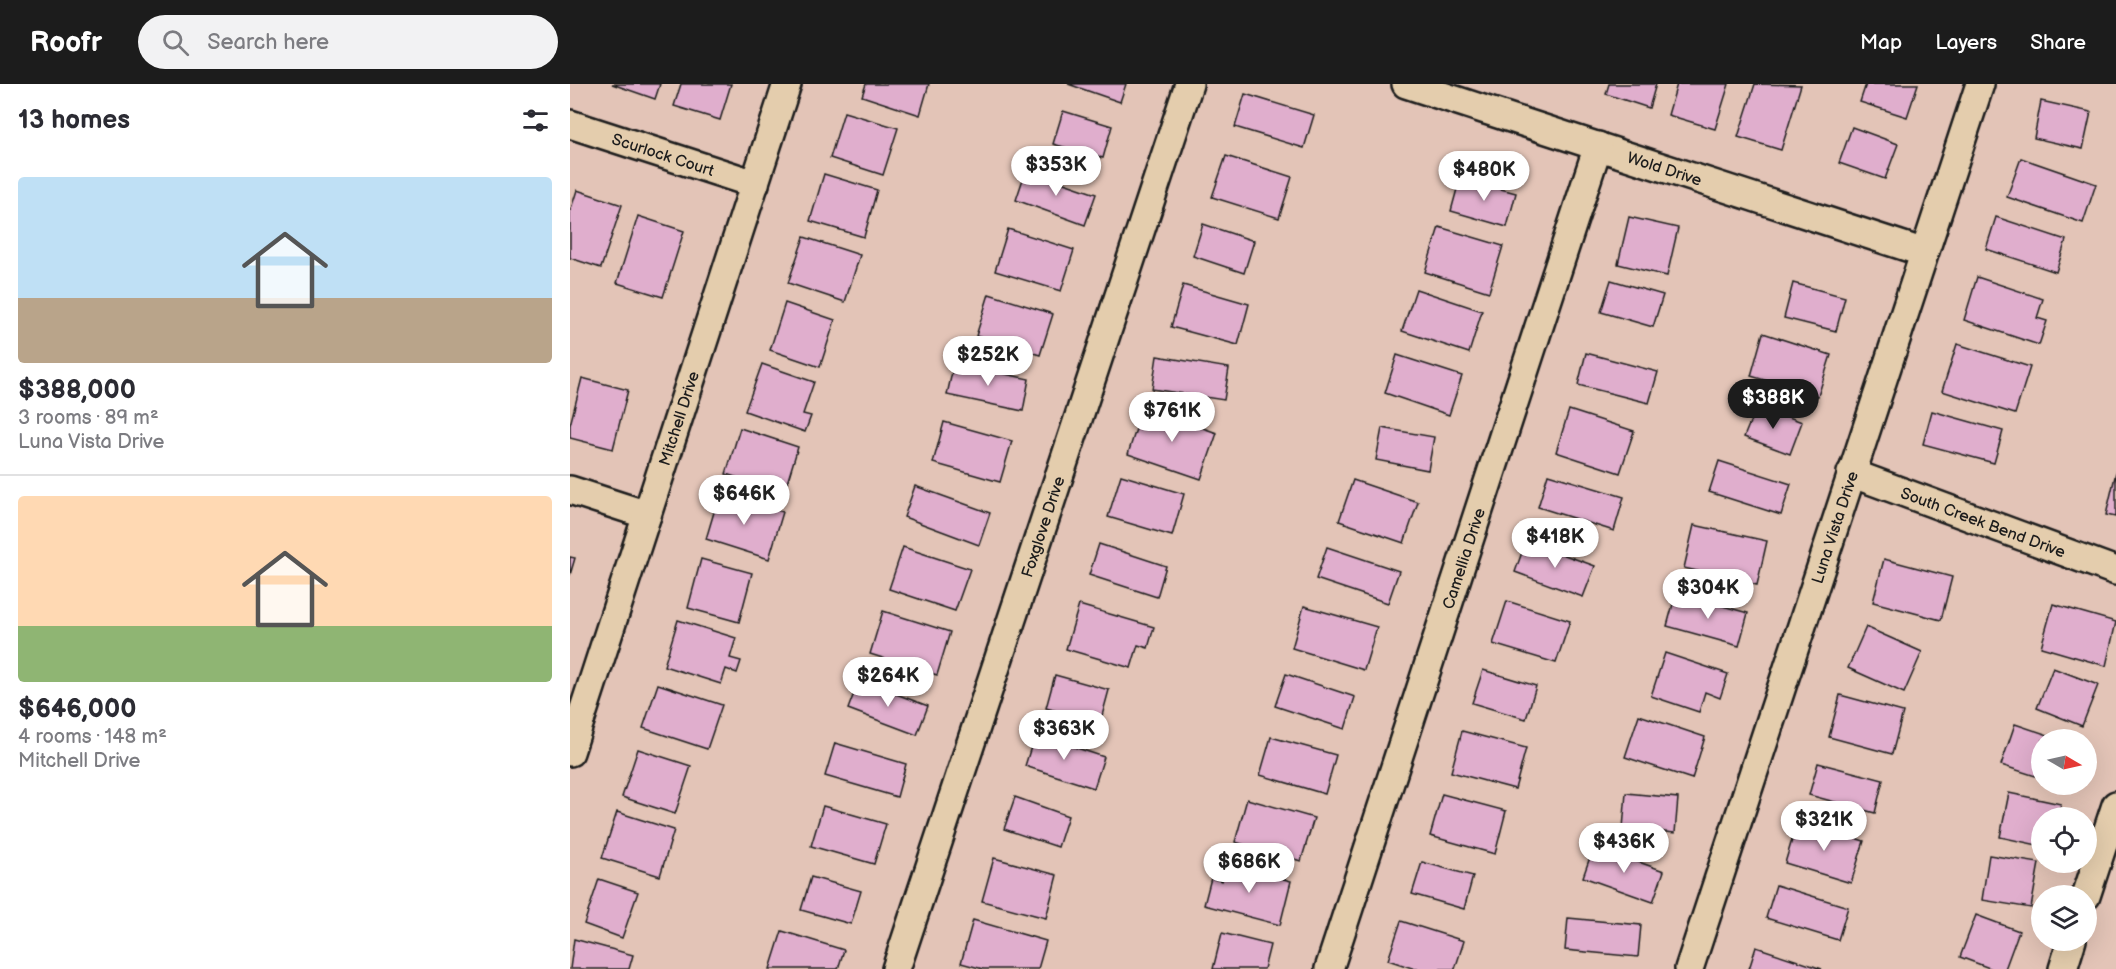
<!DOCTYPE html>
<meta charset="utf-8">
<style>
:root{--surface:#fff;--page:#f2f2f3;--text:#2b2b33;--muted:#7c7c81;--line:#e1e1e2;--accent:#1c1c1c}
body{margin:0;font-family:"Balsamiq Sans",sans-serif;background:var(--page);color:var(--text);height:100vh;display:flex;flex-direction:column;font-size:22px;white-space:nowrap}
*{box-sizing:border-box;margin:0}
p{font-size:20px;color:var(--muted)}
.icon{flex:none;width:33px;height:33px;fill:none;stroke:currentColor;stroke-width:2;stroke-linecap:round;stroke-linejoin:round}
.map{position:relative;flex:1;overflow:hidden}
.side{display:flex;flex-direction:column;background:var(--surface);width:570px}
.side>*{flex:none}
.needle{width:39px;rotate:99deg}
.fabs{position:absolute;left:1461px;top:645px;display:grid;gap:12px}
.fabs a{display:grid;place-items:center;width:66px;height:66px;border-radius:50%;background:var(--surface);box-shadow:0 6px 24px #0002;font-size:30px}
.price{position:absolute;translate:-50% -51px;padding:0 14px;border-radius:21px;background:#fff;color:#222;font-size:20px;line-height:39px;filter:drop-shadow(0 2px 3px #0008)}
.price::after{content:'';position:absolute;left:50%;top:36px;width:18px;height:14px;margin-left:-9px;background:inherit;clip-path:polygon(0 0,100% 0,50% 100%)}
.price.on{background:var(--accent);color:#fff}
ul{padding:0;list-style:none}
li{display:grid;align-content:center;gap:12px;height:318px;padding:0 18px}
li+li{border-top:2px solid var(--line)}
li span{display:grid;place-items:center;height:186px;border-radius:6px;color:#555}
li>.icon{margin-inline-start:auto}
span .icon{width:108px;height:108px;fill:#fffc;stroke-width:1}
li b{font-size:26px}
h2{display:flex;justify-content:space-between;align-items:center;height:72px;padding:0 18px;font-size:26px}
header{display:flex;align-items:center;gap:36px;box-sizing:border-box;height:84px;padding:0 30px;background:var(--accent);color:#fff}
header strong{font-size:28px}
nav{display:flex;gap:33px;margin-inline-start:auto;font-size:21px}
.search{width:420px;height:54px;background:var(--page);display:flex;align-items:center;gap:15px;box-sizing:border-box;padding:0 21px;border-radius:33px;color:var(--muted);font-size:22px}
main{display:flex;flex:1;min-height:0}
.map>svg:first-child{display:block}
</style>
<header>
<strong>Roofr</strong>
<div class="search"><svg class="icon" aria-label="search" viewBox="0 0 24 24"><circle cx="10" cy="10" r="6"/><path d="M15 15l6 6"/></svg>Search here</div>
<nav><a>Map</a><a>Layers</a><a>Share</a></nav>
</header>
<main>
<section class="side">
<h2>13 homes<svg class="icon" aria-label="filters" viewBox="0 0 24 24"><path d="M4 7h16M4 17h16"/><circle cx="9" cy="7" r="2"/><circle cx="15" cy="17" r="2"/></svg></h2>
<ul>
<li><span style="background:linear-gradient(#bfe0f5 65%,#b9a48a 0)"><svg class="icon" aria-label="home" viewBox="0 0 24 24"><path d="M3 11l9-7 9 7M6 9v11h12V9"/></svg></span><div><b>$388,000</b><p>3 rooms · 89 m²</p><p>Luna Vista Drive</p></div></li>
<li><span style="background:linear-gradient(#ffd9b3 70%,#8fb573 0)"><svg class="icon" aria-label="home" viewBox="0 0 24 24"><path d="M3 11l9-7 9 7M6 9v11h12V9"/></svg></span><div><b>$646,000</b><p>4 rooms · 148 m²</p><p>Mitchell Drive</p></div></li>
</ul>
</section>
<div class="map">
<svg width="1546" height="885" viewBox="0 0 1546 885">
<rect width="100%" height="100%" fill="#e3c4b7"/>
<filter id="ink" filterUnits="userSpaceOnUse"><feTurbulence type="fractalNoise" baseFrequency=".0167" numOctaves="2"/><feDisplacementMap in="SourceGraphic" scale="12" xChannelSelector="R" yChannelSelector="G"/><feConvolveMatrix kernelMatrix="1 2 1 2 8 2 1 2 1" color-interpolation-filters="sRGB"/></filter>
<g filter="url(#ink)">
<g fill="#e0aecd" stroke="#1c1c1c" stroke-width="1.5">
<polygon points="42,0 90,0 85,15"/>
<polygon points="111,0 161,0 150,36 104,22"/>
<polygon points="296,0 359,0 350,31 292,12"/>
<polygon points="498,0 556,0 550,18"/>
<polygon points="1039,0 1086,0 1079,24 1036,10"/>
<polygon points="1107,0 1159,0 1145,45 1098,31"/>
<polygon points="1185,0 1231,1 1211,66 1168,53"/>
<polygon points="1296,0 1348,0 1337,33 1290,18"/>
<polygon points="675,10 744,31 734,64 665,43"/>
<polygon points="1471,17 1521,28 1513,65 1464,54"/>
<polygon points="493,27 542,42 533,74 483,60"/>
<polygon points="274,28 328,44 313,91 260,74"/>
<polygon points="1282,43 1328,60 1315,95 1269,79"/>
<polygon points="656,72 722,93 709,134 642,113"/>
<polygon points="1451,74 1526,100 1513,139 1437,113"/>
<polygon points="456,86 526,110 515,141 446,116"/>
<polygon points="254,90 307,106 294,153 240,137"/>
<polygon points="890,94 946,109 937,143 881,127"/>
<polygon points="7,106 52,121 31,184 0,174 0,128"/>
<polygon points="68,132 114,147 93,213 47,199"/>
<polygon points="1059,133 1108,144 1097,192 1048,180"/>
<polygon points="1426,133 1496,156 1486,188 1416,165"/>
<polygon points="633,140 684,157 674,189 623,172"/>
<polygon points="869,143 933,162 919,208 855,188"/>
<polygon points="438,145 504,166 491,207 425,187"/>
<polygon points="234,153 290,171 275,218 218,199"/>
<polygon points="1407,193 1473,215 1467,234 1477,237 1469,261 1394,236"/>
<polygon points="1041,196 1093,211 1083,243 1031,228"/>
<polygon points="1223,199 1275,213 1266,247 1214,234"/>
<polygon points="613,201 679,220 668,261 601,243"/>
<polygon points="846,205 912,227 899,269 832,247"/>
<polygon points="419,210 483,230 470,271 406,252"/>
<polygon points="215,219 265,236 250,283 200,266"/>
<polygon points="1193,249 1261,271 1248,312 1181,292"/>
<polygon points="1387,260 1460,283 1445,330 1372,307"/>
<polygon points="1016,269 1088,288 1079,319 1008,301"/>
<polygon points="827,271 892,292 879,331 815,309"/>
<polygon points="587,272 659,284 654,316 582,305"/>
<polygon points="384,279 459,295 453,327 377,311"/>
<polygon points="192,280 244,298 233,330 241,332 235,348 175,327"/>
<polygon points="12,294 58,306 43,365 0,354 0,341"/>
<polygon points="1187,321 1232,338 1220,370 1174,353"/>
<polygon points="573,323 647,349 631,395 558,370"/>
<polygon points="999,326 1064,347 1050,389 986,368"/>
<polygon points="1362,327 1433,347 1424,379 1353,360"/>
<polygon points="374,338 442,357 430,398 363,379"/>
<polygon points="170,344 228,363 214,409 156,390"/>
<polygon points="812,344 864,353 858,386 806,376"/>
<polygon points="1149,377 1221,400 1211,431 1139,408"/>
<polygon points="1546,388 1546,433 1536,431"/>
<polygon points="978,390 1054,413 1044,447 968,423"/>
<polygon points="551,391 614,410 602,452 538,433"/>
<polygon points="783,396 848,418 834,459 769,437"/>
<polygon points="345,402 420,429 409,461 334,433"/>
<polygon points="150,408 213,428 199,475 136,455"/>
<polygon points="1124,441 1197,457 1187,501 1114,484"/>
<polygon points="956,457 1025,482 1013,513 945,488"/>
<polygon points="529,460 596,482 587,513 519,491"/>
<polygon points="333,463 400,485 385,527 319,505"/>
<polygon points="757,463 829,487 818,519 746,495"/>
<polygon points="0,473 5,474 0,491"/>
<polygon points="131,475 182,489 169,538 118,524"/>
<polygon points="1314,475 1382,493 1371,536 1303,518"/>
<polygon points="1106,509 1178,529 1169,562 1097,542"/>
<polygon points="937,517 1000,537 986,579 923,560"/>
<polygon points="1483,520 1546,538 1536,582 1471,563"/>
<polygon points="509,521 584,543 578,564 568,561 561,584 496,565"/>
<polygon points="734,522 807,543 794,586 722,564"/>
<polygon points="313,527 380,548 367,591 300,570"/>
<polygon points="108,536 166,554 160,574 171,577 167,589 156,585 151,600 94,582"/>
<polygon points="1296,543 1352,568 1334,609 1278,584"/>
<polygon points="1095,569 1158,590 1150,614 1135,608 1129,628 1081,612"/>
<polygon points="1483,584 1528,601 1512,642 1467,624"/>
<polygon points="913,586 966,602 956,635 902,619"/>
<polygon points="716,590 785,613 775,645 705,622"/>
<polygon points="485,591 539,606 530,639 476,624"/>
<polygon points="289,596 358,622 347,651 278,625"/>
<polygon points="88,600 152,621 137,665 73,644"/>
<polygon points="1270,611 1333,628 1322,670 1259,653"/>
<polygon points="1069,631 1135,653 1122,695 1055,673"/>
<polygon points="1445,640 1493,656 1472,656 1472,694 1431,681"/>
<polygon points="892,647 956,664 945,705 881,688"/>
<polygon points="465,650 534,673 524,704 455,682"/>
<polygon points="701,653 766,671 755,710 690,691"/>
<polygon points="265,659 336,680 327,713 255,692"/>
<polygon points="68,665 121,682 105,730 52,713"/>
<polygon points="1248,679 1313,696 1305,729 1239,711"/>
<polygon points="1056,709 1108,714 1105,749 1053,744"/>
<polygon points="1439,709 1491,720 1488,734 1472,734 1472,762 1430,753"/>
<polygon points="872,710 936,727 925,770 860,752"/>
<polygon points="445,713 498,732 488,763 434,745"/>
<polygon points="677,715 744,734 731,777 665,758"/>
<polygon points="253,722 316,740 304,780 241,762"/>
<polygon points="47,728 104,746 90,792 32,774"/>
<polygon points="1228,736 1294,757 1281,799 1215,779"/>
<polygon points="1024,762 1094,787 1083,818 1013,793"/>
<polygon points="1419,771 1469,779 1461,824 1412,816"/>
<polygon points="424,774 487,791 476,834 412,817"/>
<polygon points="852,778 903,792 894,825 842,810"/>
<polygon points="656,780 721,797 710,841 634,821 641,794 652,797"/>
<polygon points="241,793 291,807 281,840 231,826"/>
<polygon points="29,795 68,808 52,854 14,840"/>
<polygon points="1206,801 1278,823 1268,856 1196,834"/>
<polygon points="1406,831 1449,847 1435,885 1422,885 1390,873"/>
<polygon points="998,834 1071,841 1068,873 995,866"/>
<polygon points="403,836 476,857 468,885 413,885 391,879"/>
<polygon points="831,837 894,857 885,885 845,885 818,876"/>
<polygon points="212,847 274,866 268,885 200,885"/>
<polygon points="652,849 700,861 694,885 643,885"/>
<polygon points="4,855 63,871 59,885 0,885"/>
<polygon points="1186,863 1252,885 1179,885"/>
</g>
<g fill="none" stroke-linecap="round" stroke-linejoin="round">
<defs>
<g id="minor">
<path id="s1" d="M836,0L1352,168"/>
<path id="s2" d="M0,40L185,100"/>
<path id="s3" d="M1281,389L1546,487"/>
<polyline points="0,406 77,431"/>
<path id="s4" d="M0,668L217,0"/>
<polyline points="1516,812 1546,721"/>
<path id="s5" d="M326,885L619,0"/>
<path id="s6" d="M759,885L1028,62"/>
<path id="s7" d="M1119,885L1410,0"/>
<polyline points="1493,885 1502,856"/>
</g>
</defs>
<use href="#minor" stroke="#1c1c1c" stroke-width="32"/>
<use href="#minor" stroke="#e4cdad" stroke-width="27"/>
</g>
</g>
<g text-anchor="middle" stroke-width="5" stroke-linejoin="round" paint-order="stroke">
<g font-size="16" fill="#1c1c1c" stroke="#e4cdad">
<text dy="6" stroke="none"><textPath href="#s2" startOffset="98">Scurlock Court</textPath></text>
<text dy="6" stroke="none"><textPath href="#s1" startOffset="272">Wold Drive</textPath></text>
<text dy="6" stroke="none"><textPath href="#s4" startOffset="351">Mitchell Drive</textPath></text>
<text dy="6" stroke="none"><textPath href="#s3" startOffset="141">South Creek Bend Drive</textPath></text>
<text dy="6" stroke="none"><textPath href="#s5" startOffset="466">Foxglove Drive</textPath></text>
<text dy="6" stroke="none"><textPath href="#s7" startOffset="465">Luna Vista Drive</textPath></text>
<text dy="6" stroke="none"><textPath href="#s6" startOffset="432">Camellia Drive</textPath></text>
</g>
</g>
</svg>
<div class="fabs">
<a><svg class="needle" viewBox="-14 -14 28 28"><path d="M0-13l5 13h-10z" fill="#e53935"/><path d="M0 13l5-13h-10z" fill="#7c7c81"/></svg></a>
<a><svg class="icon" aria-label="locate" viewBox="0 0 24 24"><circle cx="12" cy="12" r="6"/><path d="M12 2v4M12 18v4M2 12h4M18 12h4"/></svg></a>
<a><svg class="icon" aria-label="layers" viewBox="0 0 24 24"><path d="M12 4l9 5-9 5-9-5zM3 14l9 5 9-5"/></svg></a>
</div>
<b class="price" style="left:486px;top:113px">$353K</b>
<b class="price" style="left:914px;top:118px">$480K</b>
<b class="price" style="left:418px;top:303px">$252K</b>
<b class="price on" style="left:1203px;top:346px">$388K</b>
<b class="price" style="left:602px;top:359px">$761K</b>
<b class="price" style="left:174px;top:442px">$646K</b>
<b class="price" style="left:985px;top:485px">$418K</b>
<b class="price" style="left:1138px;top:536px">$304K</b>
<b class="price" style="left:318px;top:624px">$264K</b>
<b class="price" style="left:494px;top:677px">$363K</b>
<b class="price" style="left:1254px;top:768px">$321K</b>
<b class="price" style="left:1054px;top:790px">$436K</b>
<b class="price" style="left:679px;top:810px">$686K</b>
</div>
</main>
